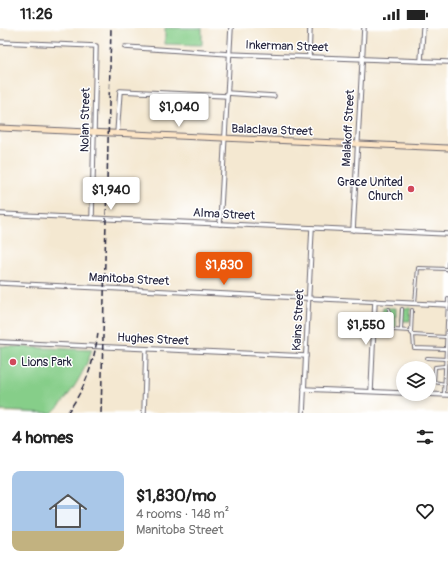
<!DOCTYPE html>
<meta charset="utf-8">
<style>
:root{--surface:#fff;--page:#f2f2f2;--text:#222;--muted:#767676;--line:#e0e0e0;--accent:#ea580c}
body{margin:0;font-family:Pangolin,sans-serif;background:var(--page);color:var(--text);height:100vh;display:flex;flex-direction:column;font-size:15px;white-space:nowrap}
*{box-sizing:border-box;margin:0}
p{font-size:13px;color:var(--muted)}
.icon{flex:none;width:22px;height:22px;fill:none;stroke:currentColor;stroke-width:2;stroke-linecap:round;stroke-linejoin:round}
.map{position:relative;height:385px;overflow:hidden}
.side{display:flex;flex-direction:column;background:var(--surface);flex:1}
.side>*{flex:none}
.buttons{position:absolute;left:396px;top:333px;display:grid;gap:8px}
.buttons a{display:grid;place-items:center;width:40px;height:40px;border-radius:50%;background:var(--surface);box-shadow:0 2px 6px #0003;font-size:20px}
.price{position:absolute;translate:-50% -34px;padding:0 9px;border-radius:4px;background:#fff;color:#222;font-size:13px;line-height:26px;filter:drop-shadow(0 1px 2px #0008)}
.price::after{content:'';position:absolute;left:50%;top:24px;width:12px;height:9px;margin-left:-6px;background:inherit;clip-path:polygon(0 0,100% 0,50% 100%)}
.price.active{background:var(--accent);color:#fff}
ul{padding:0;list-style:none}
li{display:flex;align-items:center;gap:12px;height:100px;padding:0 12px}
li+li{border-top:1px solid var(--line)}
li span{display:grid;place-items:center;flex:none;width:112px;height:80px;border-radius:8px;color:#555}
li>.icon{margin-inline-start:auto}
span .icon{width:48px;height:48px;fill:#fffc;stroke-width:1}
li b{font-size:17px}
h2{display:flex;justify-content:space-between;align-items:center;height:48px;padding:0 12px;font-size:17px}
.status{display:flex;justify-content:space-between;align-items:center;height:28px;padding:0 20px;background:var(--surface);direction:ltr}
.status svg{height:11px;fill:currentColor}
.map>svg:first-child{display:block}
</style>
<div class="status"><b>11:26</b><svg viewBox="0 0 49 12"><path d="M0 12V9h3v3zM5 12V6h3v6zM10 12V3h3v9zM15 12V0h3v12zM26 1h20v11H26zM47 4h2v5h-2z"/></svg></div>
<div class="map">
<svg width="448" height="385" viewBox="0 0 448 385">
<rect width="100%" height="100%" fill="#fff"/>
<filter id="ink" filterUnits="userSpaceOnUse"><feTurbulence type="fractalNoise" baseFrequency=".025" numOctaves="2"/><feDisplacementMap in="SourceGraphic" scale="8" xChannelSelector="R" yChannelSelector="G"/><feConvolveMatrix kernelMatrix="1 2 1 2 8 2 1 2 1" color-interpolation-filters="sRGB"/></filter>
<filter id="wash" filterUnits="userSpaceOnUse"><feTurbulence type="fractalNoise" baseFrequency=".012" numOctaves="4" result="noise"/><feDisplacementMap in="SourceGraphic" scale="16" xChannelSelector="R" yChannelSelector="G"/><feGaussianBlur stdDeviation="0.9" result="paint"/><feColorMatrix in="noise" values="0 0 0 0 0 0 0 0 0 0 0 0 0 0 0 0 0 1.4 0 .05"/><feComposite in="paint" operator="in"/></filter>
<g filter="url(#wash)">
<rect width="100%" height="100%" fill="#f4e8d1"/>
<g fill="#86ce89" stroke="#547862">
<polygon points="165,0 202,0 202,17 165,16"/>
<polygon points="383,280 396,280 396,289 382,288"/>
<polygon points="402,280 411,280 410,293 401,293"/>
<polygon points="382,290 396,290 396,299 382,298"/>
<path d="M0,318L92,322C83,347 71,367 52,385L0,383Z"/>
</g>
</g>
<g filter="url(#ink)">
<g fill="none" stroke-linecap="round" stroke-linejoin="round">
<defs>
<g id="lane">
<polyline points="448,242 448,235"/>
<polyline points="415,275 418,240 448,241"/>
<polyline points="412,282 411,305 413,307"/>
<polyline points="374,301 411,303"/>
<polyline points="388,301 389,281"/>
<polyline points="401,302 402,281"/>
<polyline points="446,321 414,320 413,307 446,309"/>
<polyline points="427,330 446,331"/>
<polyline points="445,356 434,354 435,339 445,338"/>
<polyline points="444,367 448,271"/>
</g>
<g id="street">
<polyline points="0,14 96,18 92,190"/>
<polyline points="125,19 229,26 448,34"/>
<polyline points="309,28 310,0"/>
<polyline points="421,33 423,0"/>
<polyline points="227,65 274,68"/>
<polyline points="117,106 120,63 227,68"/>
<polyline points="0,186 448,206"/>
<polyline points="220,196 231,0"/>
<polyline points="353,202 364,0"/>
<polyline points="0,255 448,277"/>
<polyline points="0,314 306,328"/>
<polyline points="304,361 403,365"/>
<polyline points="371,363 375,273"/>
<polyline points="425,366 448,367"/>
<polyline points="144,385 146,321"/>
<polyline points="303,385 312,200"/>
</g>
<polyline id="secondary" points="0,100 448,120"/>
</defs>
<use href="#lane" stroke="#6c6770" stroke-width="4"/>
<use href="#street" stroke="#6c6770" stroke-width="5.5"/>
<use href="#secondary" stroke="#6c6770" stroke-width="7"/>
<use href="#lane" stroke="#fff" stroke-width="2"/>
<use href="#street" stroke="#fff" stroke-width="3.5"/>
<use href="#secondary" stroke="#fde5c5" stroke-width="5"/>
<g stroke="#22223b" stroke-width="1.5" stroke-dasharray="6 3" stroke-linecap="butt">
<path d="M67,385C85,361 94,335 98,305"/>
<polyline points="101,385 111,0"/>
</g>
</g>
</g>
<g fill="#d1495b" stroke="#fff" stroke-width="1.5">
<circle cx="411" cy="161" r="4"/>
<circle cx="13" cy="334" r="4"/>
</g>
<g text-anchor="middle" stroke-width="3" stroke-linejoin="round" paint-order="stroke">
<g font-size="12" fill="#22223b" stroke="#fff">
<text transform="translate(287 18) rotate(2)" y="4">Inkerman Street</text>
<text transform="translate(85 92) rotate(-89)" y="4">Nolan Street</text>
<text transform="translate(348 100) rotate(-87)" y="4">Malakoff Street</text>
<text transform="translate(272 102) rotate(2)" y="4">Balaclava Street</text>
<text transform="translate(224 186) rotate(3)" y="4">Alma Street</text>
<text transform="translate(129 251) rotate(3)" y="4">Manitoba Street</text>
<text transform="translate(298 292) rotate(-87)" y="4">Kains Street</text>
<text transform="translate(153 311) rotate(3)" y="4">Hughes Street</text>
</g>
<g font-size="12" fill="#22223b" stroke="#fff" text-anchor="end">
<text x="403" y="158">Grace United<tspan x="403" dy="14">Church</tspan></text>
<text x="21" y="338" text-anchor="start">Lions Park</text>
</g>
</g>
</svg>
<div class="buttons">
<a><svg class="icon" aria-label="layers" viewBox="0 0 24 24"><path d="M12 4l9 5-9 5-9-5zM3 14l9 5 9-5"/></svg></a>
</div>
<b class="price" style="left:179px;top:100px">$1,040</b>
<b class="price" style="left:111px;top:183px">$1,940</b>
<b class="price active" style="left:224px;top:258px">$1,830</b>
<b class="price" style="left:366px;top:318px">$1,550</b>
</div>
<section class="side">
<h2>4 homes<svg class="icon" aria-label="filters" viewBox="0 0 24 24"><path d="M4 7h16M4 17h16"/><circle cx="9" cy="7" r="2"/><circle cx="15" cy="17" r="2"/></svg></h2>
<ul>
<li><span style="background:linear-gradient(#a9c7e8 75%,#c2b280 0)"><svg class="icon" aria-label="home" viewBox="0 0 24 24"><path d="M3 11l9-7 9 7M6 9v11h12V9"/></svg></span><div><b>$1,830/mo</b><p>4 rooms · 148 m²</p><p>Manitoba Street</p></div><svg class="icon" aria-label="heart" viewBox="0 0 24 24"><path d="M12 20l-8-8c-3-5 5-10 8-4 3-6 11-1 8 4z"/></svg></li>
</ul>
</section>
